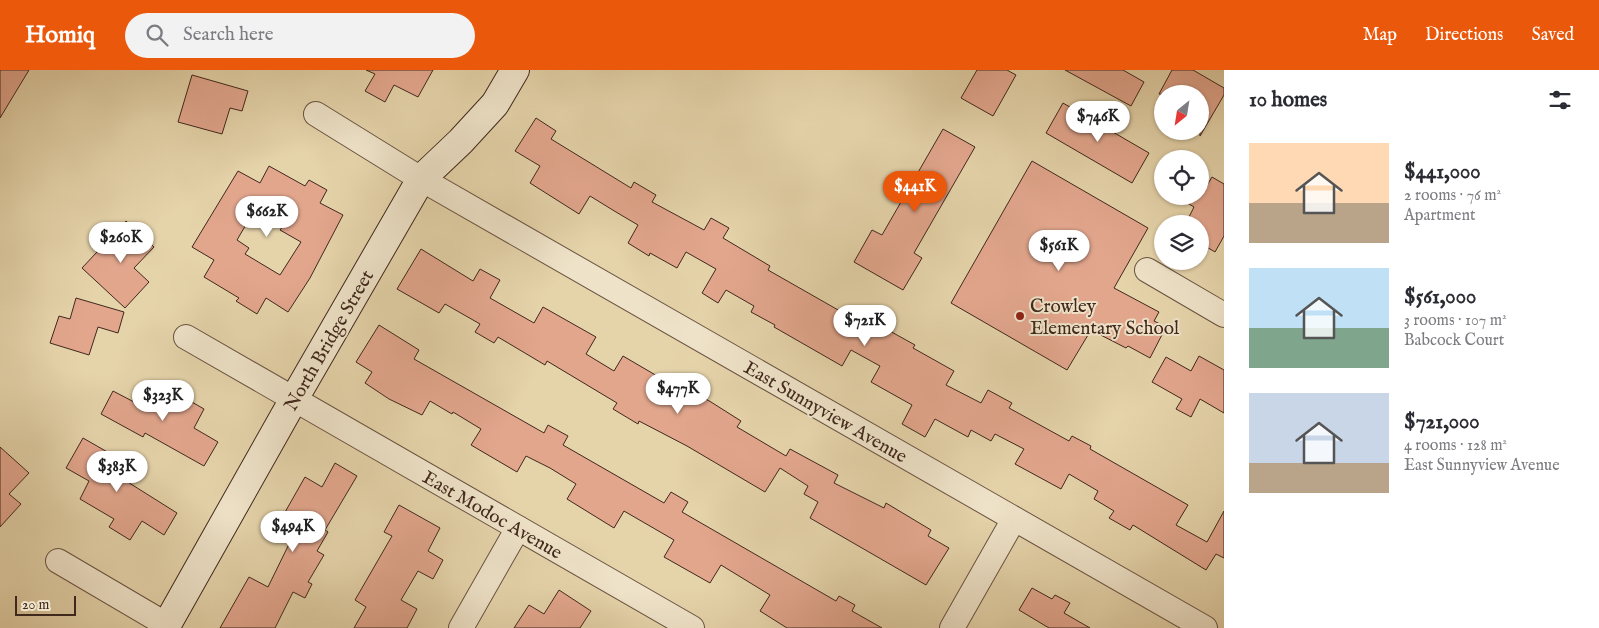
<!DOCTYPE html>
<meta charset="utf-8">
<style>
:root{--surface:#fff;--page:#f2f2f3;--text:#2b2b33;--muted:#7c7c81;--accent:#ea580c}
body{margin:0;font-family:"IM FELL English",serif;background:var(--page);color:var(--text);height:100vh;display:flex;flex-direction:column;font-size:19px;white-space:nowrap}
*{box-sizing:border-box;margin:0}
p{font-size:16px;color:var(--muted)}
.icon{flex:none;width:28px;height:28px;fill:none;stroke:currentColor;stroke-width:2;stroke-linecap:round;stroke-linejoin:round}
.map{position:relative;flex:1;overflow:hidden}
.sheet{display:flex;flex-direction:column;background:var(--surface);width:375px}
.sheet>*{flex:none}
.needle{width:32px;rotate:210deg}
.fabs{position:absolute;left:1154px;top:15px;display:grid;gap:10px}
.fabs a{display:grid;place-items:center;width:55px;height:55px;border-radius:50%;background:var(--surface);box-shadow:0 1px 4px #0004;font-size:25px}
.scale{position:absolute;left:15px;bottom:12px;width:61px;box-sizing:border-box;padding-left:5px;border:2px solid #40281c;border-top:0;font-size:14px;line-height:18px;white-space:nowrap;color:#40281c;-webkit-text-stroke:4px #eee2c8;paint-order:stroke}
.price{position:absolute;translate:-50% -42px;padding:0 11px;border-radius:18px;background:#fff;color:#222;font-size:16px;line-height:32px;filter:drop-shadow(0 1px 2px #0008)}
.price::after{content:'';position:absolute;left:50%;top:30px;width:15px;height:11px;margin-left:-8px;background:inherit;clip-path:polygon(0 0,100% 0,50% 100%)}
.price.active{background:var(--accent);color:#fff}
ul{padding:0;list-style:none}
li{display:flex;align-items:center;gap:15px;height:125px;padding:0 25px}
li span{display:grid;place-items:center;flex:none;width:140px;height:100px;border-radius:0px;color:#555}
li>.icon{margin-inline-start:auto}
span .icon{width:60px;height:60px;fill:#fffc;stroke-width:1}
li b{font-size:21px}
h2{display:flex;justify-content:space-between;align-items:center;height:60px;padding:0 25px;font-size:21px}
header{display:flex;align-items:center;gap:30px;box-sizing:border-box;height:70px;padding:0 25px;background:var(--accent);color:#fff}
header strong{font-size:24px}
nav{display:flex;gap:28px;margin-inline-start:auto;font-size:18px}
.search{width:350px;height:45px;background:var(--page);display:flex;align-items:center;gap:12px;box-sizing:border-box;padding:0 18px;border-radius:28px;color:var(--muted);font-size:19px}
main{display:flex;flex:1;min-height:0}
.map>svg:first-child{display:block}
</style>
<header>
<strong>Homiq</strong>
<div class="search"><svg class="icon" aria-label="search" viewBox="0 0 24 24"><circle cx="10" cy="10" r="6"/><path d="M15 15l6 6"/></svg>Search here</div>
<nav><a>Map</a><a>Directions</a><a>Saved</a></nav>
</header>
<main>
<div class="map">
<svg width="1224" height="558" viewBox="0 0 1224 558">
<rect width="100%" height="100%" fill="#e5d3aa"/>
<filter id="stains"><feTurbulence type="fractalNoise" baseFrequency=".004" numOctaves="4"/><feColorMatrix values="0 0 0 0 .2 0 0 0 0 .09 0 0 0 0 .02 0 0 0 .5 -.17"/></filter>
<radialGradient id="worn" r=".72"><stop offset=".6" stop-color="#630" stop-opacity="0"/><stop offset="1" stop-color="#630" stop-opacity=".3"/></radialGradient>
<g fill="#e2a68d" stroke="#40281c" fill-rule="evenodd">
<polygon points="0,0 29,0 0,48"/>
<polygon points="366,0 433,0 418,27 394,15 385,32 365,21 375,4"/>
<polygon points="977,0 1007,0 1016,5 993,46 961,28"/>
<polygon points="1065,0 1123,0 1144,12 1131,36"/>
<polygon points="1172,0 1193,0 1224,18 1224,25 1200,66 1200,24 1159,24"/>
<polygon points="192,5 248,21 242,41 230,38 222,64 178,52"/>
<polygon points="1063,33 1149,83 1132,113 1046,63"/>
<polygon points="536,48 556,61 551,69 631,118 634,112 656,125 652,132 704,160 711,148 729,158 723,168 770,196 768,200 875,261 879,255 915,275 913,278 954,301 946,315 981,333 988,320 1012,333 1009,338 1069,371 1072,366 1091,376 1090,379 1188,435 1176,455 1207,472 1224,441 1224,488 1216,484 1206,500 1133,455 1130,460 1109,448 1114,441 1094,429 1098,421 1069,404 1061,419 1015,394 1024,379 995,364 991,371 971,360 968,367 935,349 925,367 902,354 912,335 871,312 880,296 851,280 842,296 774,257 775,255 751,242 754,236 726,220 718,233 702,223 716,199 686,182 677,198 650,183 649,186 628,173 638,155 616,142 590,126 579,144 530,113 540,96 515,81"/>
<polygon points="943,59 975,77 914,183 922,188 903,220 854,192 872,160 882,165"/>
<polygon points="1032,91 1148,158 1114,218 1159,242 1154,251 1166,257 1150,288 1128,276 1126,278 1091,260 1067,300 951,233"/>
<path d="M269,96L305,116L309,110L327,120L320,133L343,145L310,208L288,242L266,228L257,244L236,231L239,228L204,207L214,190L192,177L238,101L260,113ZM254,141L283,156L280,160L301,172L280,205L245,184L249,178L237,170Z"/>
<polygon points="1212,107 1224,114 1224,166 1215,182 1200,173 1200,153 1189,147 1194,137 1176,126 1200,126 1200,114 1206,117"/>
<polygon points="126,151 154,177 134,198 149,212 125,238 82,198"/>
<polygon points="421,179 473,211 480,199 500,210 490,228 534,253 543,237 596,267 586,284 614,301 623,286 664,310 662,314 690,329 693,322 711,332 741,351 737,357 786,386 790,379 838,405 834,413 884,438 886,433 931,460 928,466 949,478 926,515 810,448 818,432 804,424 808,416 780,398 765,422 687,376 639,351 638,354 613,339 617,333 547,291 545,295 498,267 494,273 475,262 480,254 445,234 439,243 397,219"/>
<polygon points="76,228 124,242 118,263 98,257 89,285 50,273 59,246 70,249"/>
<polygon points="379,255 419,280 414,289 544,363 548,355 568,366 563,375 664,433 671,422 688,432 682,442 836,531 839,526 855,535 852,541 882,558 787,558 760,541 770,525 721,495 710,513 664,487 674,470 624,441 614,458 567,429 576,414 550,398 526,386 517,402 471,375 481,359 453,342 452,344 430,331 422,345 389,329 365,313 372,302 356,292"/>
<polygon points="1199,286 1224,300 1224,343 1200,329 1191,347 1176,339 1182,329 1152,312 1166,287 1191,301"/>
<polygon points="145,316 180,335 185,328 204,339 194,358 218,372 204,396 145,363 143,367 101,344 113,321 136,333"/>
<polygon points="83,368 123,391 115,404 177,443 164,465 142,451 130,470 109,457 114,449 80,429 89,411 66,398"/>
<polygon points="0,377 29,403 9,424 21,434 0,457"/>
<polygon points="335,393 357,406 325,460 328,462 317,481 324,485 308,512 312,514 305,528 293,522 275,558 220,558 249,507 268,517 292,468 276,458 305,407 322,417"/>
<polygon points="399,435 440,458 428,481 443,490 433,509 418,501 401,530 417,539 407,558 354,558 366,537 355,530 392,466 384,462"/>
<polygon points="1032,518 1052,529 1055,525 1070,533 1064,543 1090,558 1049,558 1019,540"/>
<polygon points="559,520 591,541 580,558 514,558 529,535 544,544"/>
</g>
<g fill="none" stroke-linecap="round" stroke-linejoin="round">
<defs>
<g id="street">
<polyline points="316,44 421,109 1205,558"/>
<polyline points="1147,200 1224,245"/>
<polyline points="186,267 692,558"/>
<polyline points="58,491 167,555"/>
<polyline points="461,558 518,458"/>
<polyline points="952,558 1014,449"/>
</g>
<polyline id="secondary" points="165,558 294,329 421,109 461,71 495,34 515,0"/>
</defs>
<use href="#street" stroke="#695340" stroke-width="26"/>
<use href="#secondary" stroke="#40281c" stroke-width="30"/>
<use href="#street" stroke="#eee2c8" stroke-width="24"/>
<use href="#secondary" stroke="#eee2c8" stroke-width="28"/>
</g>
<circle fill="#8f2418" stroke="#eee2c8" stroke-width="2" cx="1020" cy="246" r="5"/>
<g text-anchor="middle" stroke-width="4" stroke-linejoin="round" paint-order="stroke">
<g font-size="19" fill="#40281c" stroke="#eee2c8" text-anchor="start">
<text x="1030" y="242">Crowley<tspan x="1030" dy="22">Elementary School</tspan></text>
</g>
<g font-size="19" fill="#40281c" stroke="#eee2c8">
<text transform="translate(328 270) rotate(-60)" y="7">North Bridge Street</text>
<text transform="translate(826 341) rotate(30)" y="7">East Sunnyview Avenue</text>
<text transform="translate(493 444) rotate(30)" y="7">East Modoc Avenue</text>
</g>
</g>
<rect width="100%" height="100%" filter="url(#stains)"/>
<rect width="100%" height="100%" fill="url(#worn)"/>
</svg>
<div class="fabs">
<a><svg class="needle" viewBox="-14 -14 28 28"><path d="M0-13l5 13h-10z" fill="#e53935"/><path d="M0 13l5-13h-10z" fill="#7c7c81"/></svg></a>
<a><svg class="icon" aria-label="locate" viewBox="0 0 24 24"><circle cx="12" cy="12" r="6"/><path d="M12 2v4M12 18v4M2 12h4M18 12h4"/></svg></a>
<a><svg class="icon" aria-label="layers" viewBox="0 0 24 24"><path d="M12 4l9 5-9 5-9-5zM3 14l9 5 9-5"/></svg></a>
</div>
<div class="scale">20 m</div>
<b class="price" style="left:1098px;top:73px">$746K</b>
<b class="price active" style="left:915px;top:143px">$441K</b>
<b class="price" style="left:267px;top:168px">$662K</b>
<b class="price" style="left:121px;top:194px">$260K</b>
<b class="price" style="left:1059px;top:202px">$561K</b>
<b class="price" style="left:865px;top:277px">$721K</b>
<b class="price" style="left:678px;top:345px">$477K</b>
<b class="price" style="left:163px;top:352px">$323K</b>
<b class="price" style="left:117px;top:423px">$383K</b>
<b class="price" style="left:293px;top:483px">$494K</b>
</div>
<section class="sheet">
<h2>10 homes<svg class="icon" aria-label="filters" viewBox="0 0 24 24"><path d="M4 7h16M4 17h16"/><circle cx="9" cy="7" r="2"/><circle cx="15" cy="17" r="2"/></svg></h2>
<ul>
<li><span style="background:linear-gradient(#ffd9b3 60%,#b9a48a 0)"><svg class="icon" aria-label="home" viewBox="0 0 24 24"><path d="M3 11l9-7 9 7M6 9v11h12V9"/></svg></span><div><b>$441,000</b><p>2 rooms · 76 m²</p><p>Apartment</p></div></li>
<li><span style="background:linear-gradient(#bfe0f5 60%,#7fa58c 0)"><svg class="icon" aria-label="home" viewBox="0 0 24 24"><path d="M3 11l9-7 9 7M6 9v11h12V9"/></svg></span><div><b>$561,000</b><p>3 rooms · 107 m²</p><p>Babcock Court</p></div></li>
<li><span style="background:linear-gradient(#c9d6e8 70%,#b9a48a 0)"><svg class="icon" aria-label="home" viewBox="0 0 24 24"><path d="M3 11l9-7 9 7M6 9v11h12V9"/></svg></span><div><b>$721,000</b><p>4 rooms · 128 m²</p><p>East Sunnyview Avenue</p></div></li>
</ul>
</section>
</main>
